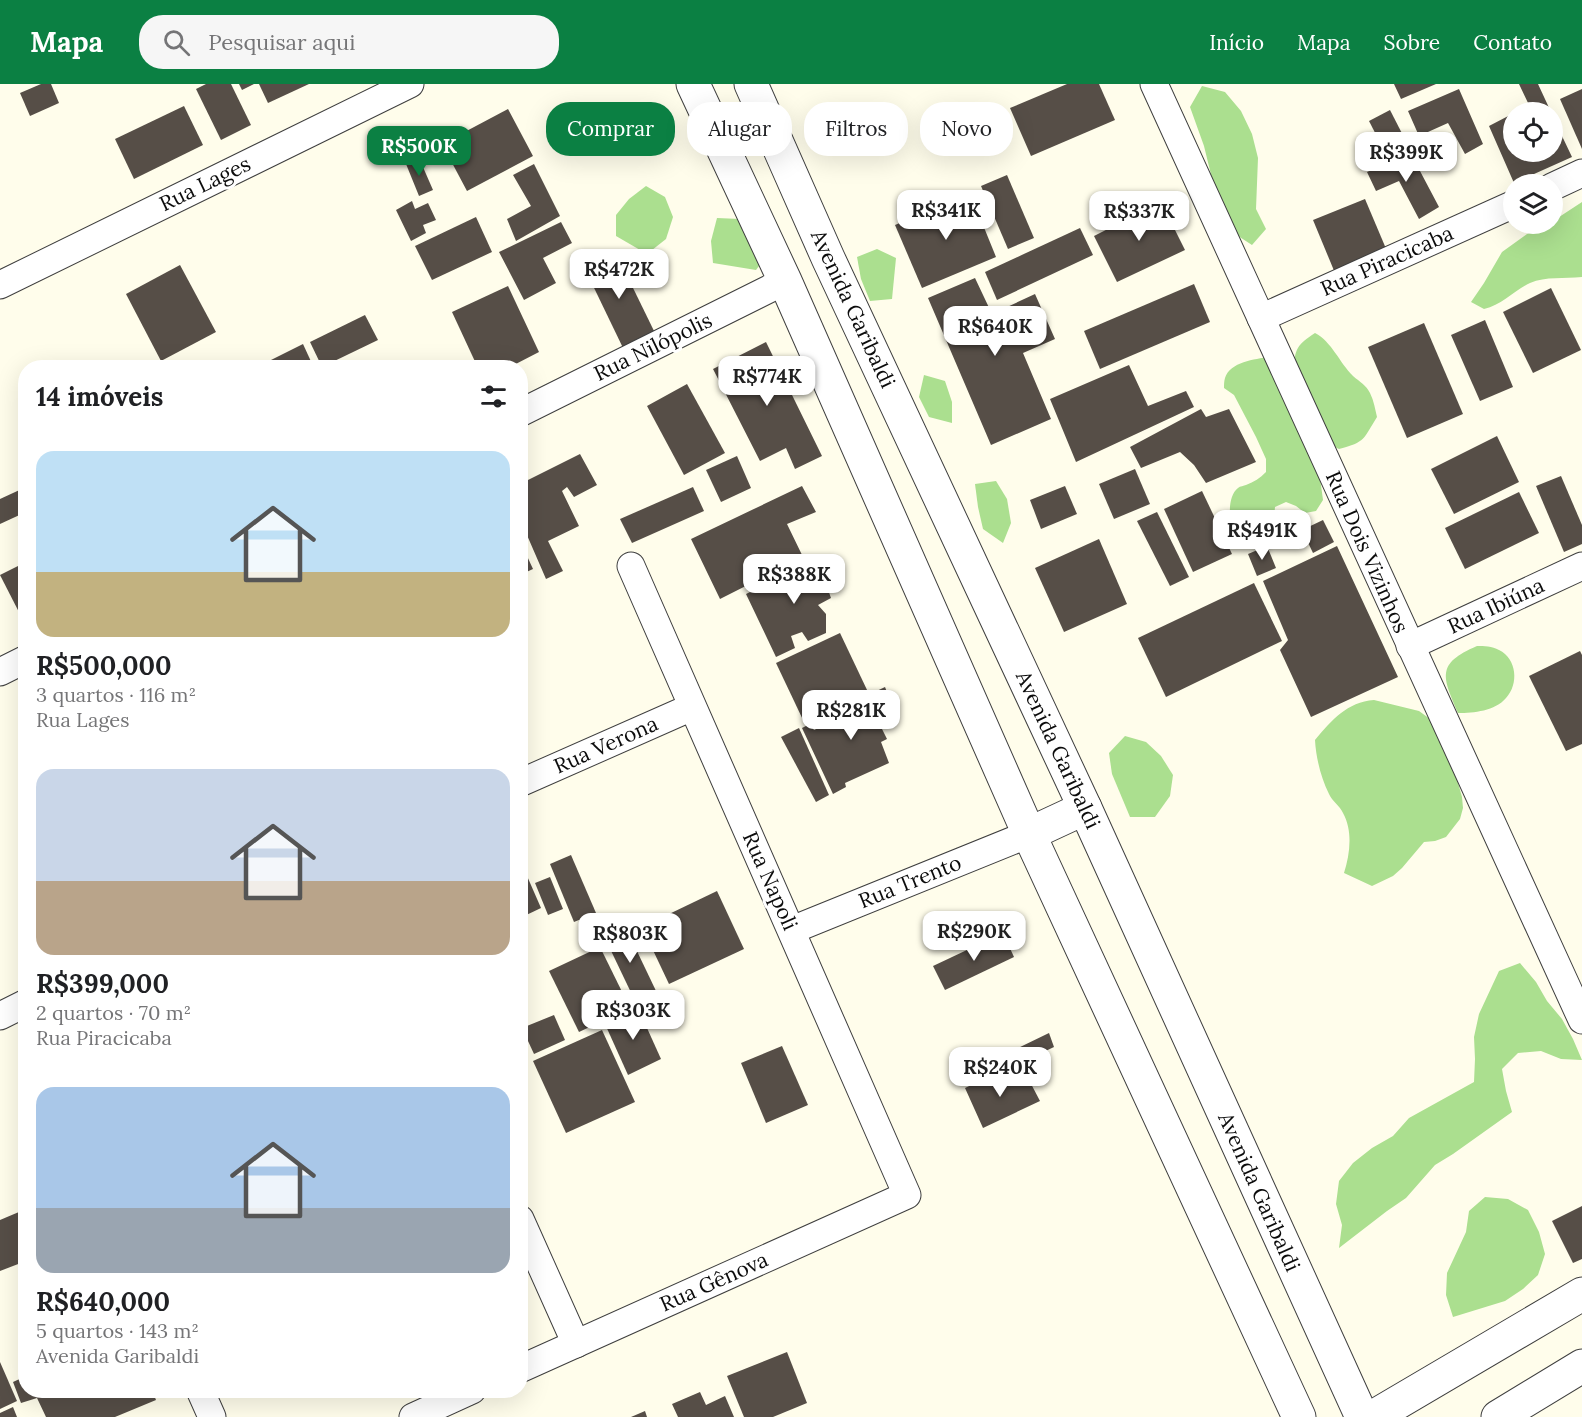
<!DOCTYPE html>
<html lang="pt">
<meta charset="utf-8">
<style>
:root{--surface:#fff;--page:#f6f6f6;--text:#202124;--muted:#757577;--accent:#0b8043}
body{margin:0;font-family:Lora,serif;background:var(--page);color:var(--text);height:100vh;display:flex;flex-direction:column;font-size:22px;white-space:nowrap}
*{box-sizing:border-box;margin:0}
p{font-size:20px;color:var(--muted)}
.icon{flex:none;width:33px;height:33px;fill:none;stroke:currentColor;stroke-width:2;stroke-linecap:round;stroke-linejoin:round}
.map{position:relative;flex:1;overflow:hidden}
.sheet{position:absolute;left:18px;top:276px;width:510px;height:1038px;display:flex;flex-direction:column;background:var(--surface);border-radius:24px;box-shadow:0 6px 24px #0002}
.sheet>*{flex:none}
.top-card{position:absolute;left:546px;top:18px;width:570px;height:54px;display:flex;gap:12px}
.buttons{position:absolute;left:1503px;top:18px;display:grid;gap:12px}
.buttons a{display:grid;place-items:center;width:60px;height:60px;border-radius:50%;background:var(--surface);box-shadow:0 6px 24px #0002;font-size:30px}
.price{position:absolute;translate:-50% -51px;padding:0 14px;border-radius:12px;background:#fff;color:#222;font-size:20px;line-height:39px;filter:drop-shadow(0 2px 3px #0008)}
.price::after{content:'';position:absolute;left:50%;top:36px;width:18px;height:14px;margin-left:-9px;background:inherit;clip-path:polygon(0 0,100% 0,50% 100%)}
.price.current{background:var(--accent);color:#fff}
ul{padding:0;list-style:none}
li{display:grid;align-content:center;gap:12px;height:318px;padding:0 18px}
li span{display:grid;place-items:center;height:186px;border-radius:18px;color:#555}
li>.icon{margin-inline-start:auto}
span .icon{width:108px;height:108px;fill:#fffc;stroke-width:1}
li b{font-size:26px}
h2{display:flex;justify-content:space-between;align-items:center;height:72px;padding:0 18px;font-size:26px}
.pill{padding:0 21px;border-radius:24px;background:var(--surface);box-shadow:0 6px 24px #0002;font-size:21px;line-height:54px}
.pill.current{background:var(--accent);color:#fff}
header{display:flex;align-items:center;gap:36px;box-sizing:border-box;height:84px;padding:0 30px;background:var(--accent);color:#fff}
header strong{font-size:28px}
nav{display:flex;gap:33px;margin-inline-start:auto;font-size:21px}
.search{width:420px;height:54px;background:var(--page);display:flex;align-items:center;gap:15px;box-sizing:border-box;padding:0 21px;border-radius:24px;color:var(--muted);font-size:22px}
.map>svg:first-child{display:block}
</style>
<header>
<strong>Mapa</strong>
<div class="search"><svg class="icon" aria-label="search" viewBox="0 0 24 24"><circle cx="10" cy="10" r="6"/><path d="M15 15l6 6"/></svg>Pesquisar aqui</div>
<nav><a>Início</a><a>Mapa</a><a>Sobre</a><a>Contato</a></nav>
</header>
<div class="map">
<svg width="1582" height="1333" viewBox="0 0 1582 1333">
<rect width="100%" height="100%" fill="#fffdeb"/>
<g fill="#abdf8f">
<polygon points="1202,2 1225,8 1241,27 1252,50 1258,74 1256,125 1266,145 1252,161 1232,148 1215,107 1204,62 1190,23"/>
<polygon points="646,102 665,113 673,133 666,155 647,170 616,152 616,131 629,115"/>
<path d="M1582,118V193C1564,195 1546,192 1530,199C1513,207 1502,221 1484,225L1471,218L1484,199L1502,168L1527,150L1548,140H1552L1553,137Z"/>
<polygon points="717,134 740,135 769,169 756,186 713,179 711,157"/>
<polygon points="877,165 896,174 892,215 870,217 861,195 857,173"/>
<path d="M1315,249C1332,258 1339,278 1353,292C1360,298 1366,301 1370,309C1374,317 1375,325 1377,333C1363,355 1366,358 1339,365L1329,360L1294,286C1294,265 1298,260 1315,249Z"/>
<path d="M1269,273L1320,394L1323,416L1316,427L1305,429L1296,422L1286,418L1275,423L1273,446C1232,485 1220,417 1238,404C1240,402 1244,402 1246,401C1254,398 1260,394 1266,388V375L1256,353L1234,311L1224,304C1224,301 1224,297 1225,294C1230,278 1255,275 1269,273Z"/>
<polygon points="924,291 945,297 952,318 952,339 929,333 919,313"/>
<polygon points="996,397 1007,415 1011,439 1003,459 983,445 978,423 975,400"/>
<path d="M1477,562C1484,562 1492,562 1499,566C1517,575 1519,600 1506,614C1495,627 1474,629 1458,629C1443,593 1435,580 1477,562Z"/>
<path d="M1374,616L1419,627L1430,635L1455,688L1462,713L1463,724L1460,735L1446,753L1435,757L1424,758L1402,784L1393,792L1372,802L1344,789C1350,770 1353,747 1343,729C1340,722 1332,717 1329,710C1321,694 1316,674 1315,656C1332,636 1347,618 1374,616Z"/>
<polygon points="1125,652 1146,658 1161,672 1173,691 1170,712 1155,733 1130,733 1112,690 1109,669"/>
<polygon points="1520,879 1536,898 1547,917 1562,935 1573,955 1582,976 1561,975 1541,967 1518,969 1502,985 1506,1007 1512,1028 1453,1070 1435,1081 1406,1114 1387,1127 1339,1164 1342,1141 1336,1120 1339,1097 1353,1079 1372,1064 1393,1052 1409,1034 1474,998 1475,975 1474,953 1479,930 1499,887"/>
<polygon points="1485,1113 1508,1115 1528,1126 1539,1148 1545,1170 1538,1191 1523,1205 1505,1217 1453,1233 1446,1211 1447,1189 1466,1148 1469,1127"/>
</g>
<g fill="#564e47">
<polygon points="41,0 51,0 59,19 30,32 20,9"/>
<polygon points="206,0 231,0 251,41 221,56 196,5"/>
<polygon points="239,0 254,0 242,6"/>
<polygon points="259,0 309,0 268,19"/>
<polygon points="1067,0 1099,0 1115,36 1031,72 1010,24"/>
<polygon points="1394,0 1436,0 1401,15"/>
<polygon points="1519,0 1538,0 1551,28 1515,28 1529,21"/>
<polygon points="1459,5 1483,60 1465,70 1448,39 1419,52 1408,27"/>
<polygon points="1582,5 1582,65 1560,15"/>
<polygon points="184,22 203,61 134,95 115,55"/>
<polygon points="508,25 533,72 467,107 442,60"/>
<polygon points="1390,26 1410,65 1389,76 1369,37"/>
<polygon points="1514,29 1514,68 1552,68 1552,31 1572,73 1514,99 1489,42"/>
<polygon points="1411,70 1439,123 1419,135 1399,97 1376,107 1367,88"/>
<polygon points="419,74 433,106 419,112 406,80"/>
<polygon points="534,80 560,132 516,157 507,135 531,122 513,91"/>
<polygon points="1007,91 1034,154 1008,165 981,102"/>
<polygon points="970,109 996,173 922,204 895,141"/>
<polygon points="1365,115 1387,167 1335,189 1313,136"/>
<polygon points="412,117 415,125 428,119 436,136 423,141 426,149 411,157 396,126"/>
<polygon points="1161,118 1185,166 1117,198 1094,152"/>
<polygon points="476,133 492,168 432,196 415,162"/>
<polygon points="561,138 572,159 543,174 556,199 524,216 499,168"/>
<polygon points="1080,144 1093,171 997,216 985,188"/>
<polygon points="614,165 656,251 624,266 583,181"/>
<polygon points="180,181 216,248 161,277 126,210"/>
<polygon points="975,194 992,230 1035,210 1055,255 1023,269 1051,335 991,361 928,214"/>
<polygon points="1194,200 1210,238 1100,285 1084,247"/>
<polygon points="508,202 539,268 508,284 478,284 452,228"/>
<polygon points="1551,204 1581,266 1533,289 1503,228"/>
<polygon points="365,231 378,256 322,283 310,258"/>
<polygon points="1485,236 1513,303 1480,317 1451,251"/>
<polygon points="1424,239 1463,330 1407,354 1368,263"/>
<polygon points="766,258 822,372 795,385 786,364 760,377 713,285"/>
<polygon points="303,260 314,284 255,284"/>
<polygon points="226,276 230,284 211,284"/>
<polygon points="1129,281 1148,322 1186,307 1194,323 1076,378 1050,315"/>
<polygon points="687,300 725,369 684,391 647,322"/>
<polygon points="1201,325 1206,333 1229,325 1256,378 1206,399 1194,381 1180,368 1141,384 1130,363"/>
<polygon points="1497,352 1519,398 1454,430 1431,385"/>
<polygon points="580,370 597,401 574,413 567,403 562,407 579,442 548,457 563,487 546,495 520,435 520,400"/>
<polygon points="737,372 751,404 721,418 706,386"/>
<polygon points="1135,385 1150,420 1114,435 1099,400"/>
<polygon points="1561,392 1582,441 1582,460 1564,468 1536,402"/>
<polygon points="802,402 816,428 787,440 803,473 720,515 691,455"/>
<polygon points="1065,402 1077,430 1041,445 1030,416"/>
<polygon points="26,403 26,428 0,440 0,415"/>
<polygon points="693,403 704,427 632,459 620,435"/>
<polygon points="1202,407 1232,470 1193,488 1164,425"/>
<polygon points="1519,408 1539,449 1465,485 1445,444"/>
<polygon points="1157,428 1189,493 1170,502 1137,437"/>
<polygon points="1323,436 1334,458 1313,469 1302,446"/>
<polygon points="1099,455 1127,520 1064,548 1035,484"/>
<polygon points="520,457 533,485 520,491"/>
<polygon points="1267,462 1276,484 1257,492 1248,470"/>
<polygon points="1337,462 1398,593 1311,633 1280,566 1288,556 1263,497"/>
<polygon points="827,471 835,489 825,497 831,514 818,521 826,530 826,549 808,557 802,548 791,552 795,564 776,573 746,510"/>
<polygon points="26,478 26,535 23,536 0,491"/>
<polygon points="1254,499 1282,557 1166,613 1138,554"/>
<polygon points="840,549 868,608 804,638 776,579"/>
<polygon points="1580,567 1582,571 1582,660 1566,667 1529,592"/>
<polygon points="885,603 892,621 875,631 887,655 881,658 889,679 845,699 846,703 833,710 802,644 810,640 814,646 844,633 841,624"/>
<polygon points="799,644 829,711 816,718 781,653"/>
<polygon points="571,771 596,829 574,838 550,780"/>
<polygon points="527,792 541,824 520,834 520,795"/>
<polygon points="550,793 563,825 548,831 535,799"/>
<polygon points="717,807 744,865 669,900 642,843"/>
<polygon points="624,840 657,909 636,919 603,850"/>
<polygon points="1003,849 1014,873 945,906 933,882"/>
<polygon points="600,863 630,924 579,948 549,887"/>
<polygon points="520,866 528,882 520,885"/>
<polygon points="638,924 661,975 628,991 605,940"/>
<polygon points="554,931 565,956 534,970 522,944"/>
<polygon points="602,946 635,1018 566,1049 533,977"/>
<polygon points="1049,949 1054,963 1014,982 1008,969"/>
<polygon points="782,962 808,1021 766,1039 741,979"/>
<polygon points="1003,986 1011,1002 1029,996 1040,1017 983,1044 965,1004"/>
<polygon points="1582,1122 1582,1175 1573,1179 1552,1137"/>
<polygon points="26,1125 26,1177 0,1187 0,1136"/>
<polygon points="787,1268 807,1319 773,1333 744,1333 727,1292"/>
<polygon points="0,1278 17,1317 0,1325"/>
<polygon points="26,1292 26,1306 152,1306 156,1316 115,1333 46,1333 37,1314 21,1319 13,1298"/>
<polygon points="700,1308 706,1321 725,1312 734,1333 678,1333 672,1320"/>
<polygon points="13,1323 17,1333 0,1333 0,1329"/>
<polygon points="645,1327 647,1333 631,1333"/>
</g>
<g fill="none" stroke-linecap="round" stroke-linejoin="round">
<defs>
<g id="minor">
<polyline points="1154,0 1582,936"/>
<polyline points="1552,103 1582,89"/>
<polyline points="0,201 410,0"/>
<polyline points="1261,234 1514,120"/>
<polyline points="520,329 785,197"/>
<polyline points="1410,562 1582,482"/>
<polyline points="0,588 26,575"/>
<polyline points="520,699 692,623"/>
<polyline points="792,846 1029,750"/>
<polyline points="0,932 26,919"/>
<polyline points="520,1135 576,1260"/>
<polyline points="520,1285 907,1111 631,482"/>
<polyline points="200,1306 212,1333"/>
<polyline points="413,1333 472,1306"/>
</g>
<g id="tertiary">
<polyline points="693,0 785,197 1029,750 1299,1333"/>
<polyline points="751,0 828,174 1085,724 1362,1333"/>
<polyline points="1029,750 1085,724"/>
<polyline points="1373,1333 1582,1210"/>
<polyline points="1498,1333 1582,1282"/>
</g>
</defs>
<use href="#minor" stroke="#3f3f3f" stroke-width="29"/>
<use href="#tertiary" stroke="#3f3f3f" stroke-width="35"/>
<use href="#minor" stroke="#fff" stroke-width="27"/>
<use href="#tertiary" stroke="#fff" stroke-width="33"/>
</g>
<g text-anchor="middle" stroke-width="6" stroke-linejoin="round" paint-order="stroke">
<g font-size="21" fill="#0c0c0c" stroke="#fff">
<text transform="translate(205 100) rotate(-26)" y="7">Rua Lages</text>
<text transform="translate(1387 177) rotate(-24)" y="7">Rua Piracicaba</text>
<text transform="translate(853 225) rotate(65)" y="7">Avenida Garibaldi</text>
<text transform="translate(653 263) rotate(-26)" y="7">Rua Nilópolis</text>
<text transform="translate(1367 468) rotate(66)" y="7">Rua Dois Vizinhos</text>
<text transform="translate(1496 522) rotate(-25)" y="7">Rua Ibiúna</text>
<text transform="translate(606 661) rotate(-24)" y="7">Rua Verona</text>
<text transform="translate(1058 666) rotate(65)" y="7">Avenida Garibaldi</text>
<text transform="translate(770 797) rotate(66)" y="7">Rua Napoli</text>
<text transform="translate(910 798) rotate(-22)" y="7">Rua Trento</text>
<text transform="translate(1259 1108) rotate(66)" y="7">Avenida Garibaldi</text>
<text transform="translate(714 1198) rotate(-24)" y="7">Rua Gênova</text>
</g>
</g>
</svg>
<div class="buttons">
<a><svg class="icon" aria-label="locate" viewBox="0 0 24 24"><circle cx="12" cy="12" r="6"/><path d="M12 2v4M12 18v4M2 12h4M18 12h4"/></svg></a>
<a><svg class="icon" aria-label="layers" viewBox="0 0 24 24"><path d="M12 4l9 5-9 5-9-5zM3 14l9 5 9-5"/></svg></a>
</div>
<b class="price current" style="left:419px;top:93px">R$500K</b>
<b class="price" style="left:1406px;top:99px">R$399K</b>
<b class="price" style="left:946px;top:157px">R$341K</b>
<b class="price" style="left:1139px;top:158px">R$337K</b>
<b class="price" style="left:619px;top:216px">R$472K</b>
<b class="price" style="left:995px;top:273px">R$640K</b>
<b class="price" style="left:767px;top:323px">R$774K</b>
<b class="price" style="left:1262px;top:477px">R$491K</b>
<b class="price" style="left:794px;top:521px">R$388K</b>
<b class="price" style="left:851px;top:657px">R$281K</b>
<b class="price" style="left:974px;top:878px">R$290K</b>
<b class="price" style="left:630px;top:880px">R$803K</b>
<b class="price" style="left:633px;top:957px">R$303K</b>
<b class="price" style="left:1000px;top:1014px">R$240K</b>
<div class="top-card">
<a class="pill current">Comprar</a>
<a class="pill">Alugar</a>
<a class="pill">Filtros</a>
<a class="pill">Novo</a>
</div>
<section class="sheet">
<h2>14 imóveis<svg class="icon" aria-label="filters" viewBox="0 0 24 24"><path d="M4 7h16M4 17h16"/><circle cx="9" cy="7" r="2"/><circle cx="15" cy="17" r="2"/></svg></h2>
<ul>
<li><span style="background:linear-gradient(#bfe0f5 65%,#c2b280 0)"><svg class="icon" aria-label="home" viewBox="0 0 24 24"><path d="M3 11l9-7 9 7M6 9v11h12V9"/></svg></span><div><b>R$500,000</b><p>3 quartos · 116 m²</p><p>Rua Lages</p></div></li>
<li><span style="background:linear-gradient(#c9d6e8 60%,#b9a48a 0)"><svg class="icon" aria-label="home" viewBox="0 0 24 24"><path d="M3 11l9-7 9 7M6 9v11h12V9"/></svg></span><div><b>R$399,000</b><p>2 quartos · 70 m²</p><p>Rua Piracicaba</p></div></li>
<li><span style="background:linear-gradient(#a9c7e8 65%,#9aa5b1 0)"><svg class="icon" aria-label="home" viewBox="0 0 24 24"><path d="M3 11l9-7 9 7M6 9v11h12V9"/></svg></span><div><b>R$640,000</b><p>5 quartos · 143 m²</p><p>Avenida Garibaldi</p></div></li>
</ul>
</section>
</div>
